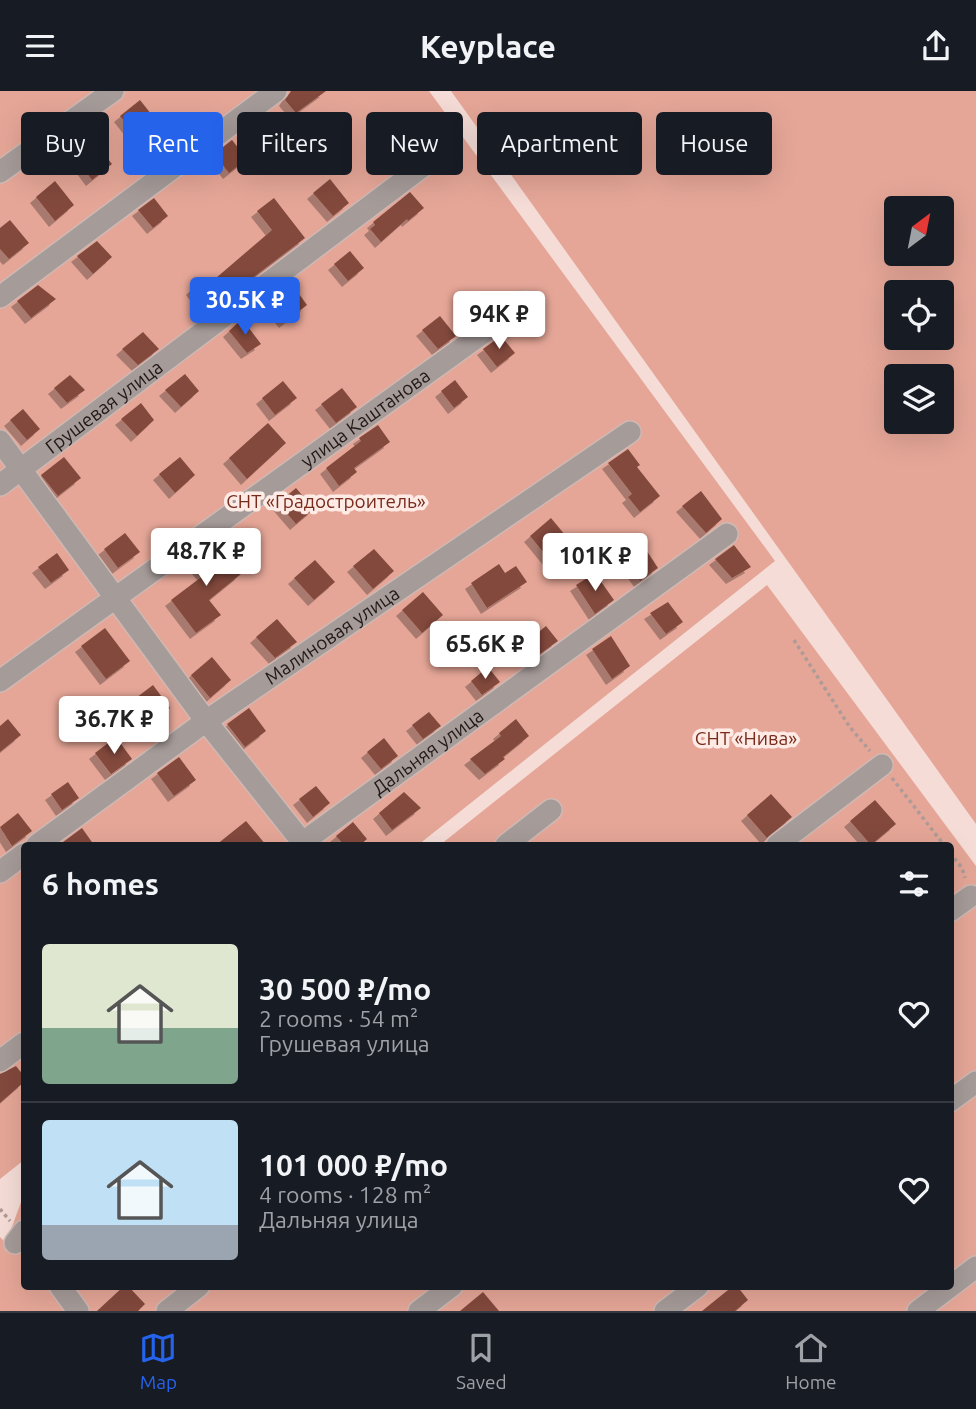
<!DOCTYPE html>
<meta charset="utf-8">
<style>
:root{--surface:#171b24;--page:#20242c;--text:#f1f3f6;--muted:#9ea1a6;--line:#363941;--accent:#2563eb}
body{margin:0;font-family:Ubuntu,sans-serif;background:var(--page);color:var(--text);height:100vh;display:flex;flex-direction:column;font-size:26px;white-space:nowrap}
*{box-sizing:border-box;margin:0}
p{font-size:23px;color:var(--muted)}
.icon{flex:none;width:38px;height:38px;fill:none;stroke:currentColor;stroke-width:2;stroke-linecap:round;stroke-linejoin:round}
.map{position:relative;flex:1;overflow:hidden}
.details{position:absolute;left:21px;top:751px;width:933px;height:448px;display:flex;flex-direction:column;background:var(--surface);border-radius:7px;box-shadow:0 7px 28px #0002}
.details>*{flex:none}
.banner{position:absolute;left:21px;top:21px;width:934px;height:63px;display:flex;gap:14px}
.needle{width:46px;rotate:32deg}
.buttons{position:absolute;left:884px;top:105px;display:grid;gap:14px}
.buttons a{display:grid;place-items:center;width:70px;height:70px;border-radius:7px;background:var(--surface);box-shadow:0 7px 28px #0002;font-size:35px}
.price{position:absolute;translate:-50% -60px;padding:0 16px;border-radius:7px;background:#fff;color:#222;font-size:23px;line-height:46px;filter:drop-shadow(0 2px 4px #0008)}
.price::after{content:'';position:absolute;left:50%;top:42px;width:21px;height:16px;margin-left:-10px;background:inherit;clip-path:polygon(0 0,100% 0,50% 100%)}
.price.current{background:var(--accent);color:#fff}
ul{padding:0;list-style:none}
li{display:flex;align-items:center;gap:21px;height:175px;padding:0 21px}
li+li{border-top:2px solid var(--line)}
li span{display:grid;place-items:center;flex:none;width:196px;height:140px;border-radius:7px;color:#555}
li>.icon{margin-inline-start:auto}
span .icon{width:84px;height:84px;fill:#fffc;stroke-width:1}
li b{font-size:30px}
h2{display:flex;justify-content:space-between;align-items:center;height:84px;padding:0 21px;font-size:30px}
.tag{padding:0 24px;border-radius:7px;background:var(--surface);box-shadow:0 7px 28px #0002;font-size:24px;line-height:63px}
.tag.current{background:var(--accent);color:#fff}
header{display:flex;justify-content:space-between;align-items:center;height:91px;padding:0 21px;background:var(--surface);font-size:32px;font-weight:700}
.dock{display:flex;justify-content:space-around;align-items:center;height:98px;border-top:2px solid var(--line);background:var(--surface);font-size:19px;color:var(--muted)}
.dock a{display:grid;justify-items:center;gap:4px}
.dock .current{color:var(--accent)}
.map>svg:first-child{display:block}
</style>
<header><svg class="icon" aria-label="menu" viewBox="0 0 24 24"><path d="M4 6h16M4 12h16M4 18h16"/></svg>Keyplace<svg class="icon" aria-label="share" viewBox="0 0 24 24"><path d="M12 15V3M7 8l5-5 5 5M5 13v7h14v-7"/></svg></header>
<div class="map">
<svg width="976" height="1220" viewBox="0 0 976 1220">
<defs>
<filter id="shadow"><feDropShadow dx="-6" dy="6" stdDeviation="0" flood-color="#0004"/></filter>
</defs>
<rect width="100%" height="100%" fill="#f5dcd7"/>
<g fill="#e5a697" fill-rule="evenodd">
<polygon points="0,0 429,0 775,470 418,754 24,754 24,1069 0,1088"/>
<path d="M451,0H976V733ZM896,117H942V163H896ZM896,201H942V247H896ZM896,285H942V331H896Z"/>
<polygon points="767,494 976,775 976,1220 0,1220 0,1146 6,1152 24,1103 24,1195 950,1195 950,754 440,754"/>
</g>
<g fill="#834a3d" filter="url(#shadow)">
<polygon points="291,0 326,0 296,22 285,9"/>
<polygon points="140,9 159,33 139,49 120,25"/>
<polygon points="93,49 112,73 92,89 74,65"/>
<polygon points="232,49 247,68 229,82 214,63"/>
<polygon points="330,88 349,112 333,125 313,102"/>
<polygon points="55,90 74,114 55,130 36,106"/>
<polygon points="410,101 424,117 408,130 407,128 381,151 370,138 375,134 373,131"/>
<polygon points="154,107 168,125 153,137 138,119"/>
<polygon points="274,107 305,147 209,220 192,198 204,187 209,193 272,139 257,120"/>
<polygon points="10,129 29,152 9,168 0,158 0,137"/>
<polygon points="97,150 112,166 93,183 77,165"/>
<polygon points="350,160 364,177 348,190 334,173"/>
<polygon points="38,194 56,208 31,227 17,210"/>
<polygon points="294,196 307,214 285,231 271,213"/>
<polygon points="440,225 456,245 438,258 422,239"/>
<polygon points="242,228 261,253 247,262 229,240"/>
<polygon points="143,241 159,258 138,274 122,258"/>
<polygon points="501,245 515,262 497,276 483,258"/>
<polygon points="185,283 199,300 181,316 165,299"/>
<polygon points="70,284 85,299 67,312 54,297"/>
<polygon points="455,289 468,306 454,317 441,300"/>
<polygon points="283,290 297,307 275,324 262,307"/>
<polygon points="342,297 357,316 336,332 321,313"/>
<polygon points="141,312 154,329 137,345 121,328"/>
<polygon points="23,318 40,338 27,349 10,329"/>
<polygon points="268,332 286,352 247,388 229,367"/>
<polygon points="378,334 390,351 354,377 357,381 339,395 326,377 361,350 359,347"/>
<polygon points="628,358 640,374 637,376 660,405 640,421 628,406 632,403 608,372"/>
<polygon points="64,366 81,387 58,405 41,384"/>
<polygon points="180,366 195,384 175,402 159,383"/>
<polygon points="296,397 314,418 296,433 278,412"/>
<polygon points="701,400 722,428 706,442 682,415"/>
<polygon points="551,427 570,450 549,468 530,445"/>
<polygon points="125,442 140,461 118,477 104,458"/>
<polygon points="639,448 658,477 640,490 620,461"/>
<polygon points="215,452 241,483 209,509 221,524 196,542 171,509 204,484 192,470"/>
<polygon points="734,454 751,476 732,487 715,468"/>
<polygon points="374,458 394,480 373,498 353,475"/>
<polygon points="57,462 69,479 51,492 38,476"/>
<polygon points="315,469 335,491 314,509 294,487"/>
<polygon points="499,473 505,482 516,475 527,491 487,517 471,492"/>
<polygon points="595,482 614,509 595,523 576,494"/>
<polygon points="423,501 443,524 422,542 402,519"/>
<polygon points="668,511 683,531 666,543 650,522"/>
<polygon points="277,528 297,551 275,567 256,546"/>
<polygon points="546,535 558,550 540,563 529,549"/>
<polygon points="105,537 130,570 106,588 81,555"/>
<polygon points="611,545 630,575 612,588 592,558"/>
<polygon points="212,566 231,589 210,607 191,584"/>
<polygon points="488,576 500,591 482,604 471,590"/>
<polygon points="153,594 170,617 149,633 132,610"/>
<polygon points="249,617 266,640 245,656 227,633"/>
<polygon points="429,621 441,635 423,648 412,634"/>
<polygon points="8,628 21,644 0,661 0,635"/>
<polygon points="516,628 529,645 503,666 505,668 485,683 470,668 501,645 499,642"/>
<polygon points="116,646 132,668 111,683 95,662"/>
<polygon points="384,647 398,665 381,678 367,661"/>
<polygon points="179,666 196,689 174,705 157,682"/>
<polygon points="68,691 79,707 62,719 51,703"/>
<polygon points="316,695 330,712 313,726 299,708"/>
<polygon points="404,701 421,717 392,739 379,722"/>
<polygon points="771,703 792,726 767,747 747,724"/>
<polygon points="875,709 896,733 871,754 850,730"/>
<polygon points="18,722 32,740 12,755 0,736"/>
<polygon points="246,730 266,754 216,754"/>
<polygon points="353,731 367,748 360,754 344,754 336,745"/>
<polygon points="82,737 94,754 59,754"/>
<polygon points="16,975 24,985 24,991 0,1012 0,983"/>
<polygon points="124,1195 128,1195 145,1213 138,1220 97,1220"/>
<polygon points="733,1195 737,1195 748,1209 735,1220 702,1220"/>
<polygon points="483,1201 499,1220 460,1220"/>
</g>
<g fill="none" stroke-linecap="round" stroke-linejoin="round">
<defs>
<g id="street">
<polyline points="0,81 113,0"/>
<polyline points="0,206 276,0"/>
<polyline points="0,350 206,630 303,752"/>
<path id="s1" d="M0,394L443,60"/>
<path id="s2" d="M0,590L526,211"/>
<path id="s3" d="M37,754L206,630L630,341"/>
<path id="s4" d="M299,754L727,443"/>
<polyline points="506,754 551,719"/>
<polyline points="777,754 882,674"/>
<polyline points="0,781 24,763"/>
<polyline points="950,820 971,805"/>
<polyline points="0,970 24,952"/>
<polyline points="950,1010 976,991"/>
<polyline points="15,1152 24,1140"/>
<polyline points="60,1195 78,1220"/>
<polyline points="167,1220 199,1195"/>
<polyline points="419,1220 452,1195"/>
<polyline points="665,1220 698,1195"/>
<polyline points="918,1220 976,1176"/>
</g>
</defs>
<use href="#street" stroke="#cfb9b4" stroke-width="24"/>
<g stroke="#ae9b97" stroke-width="3.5" stroke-dasharray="3.5 3.5" stroke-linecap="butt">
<polyline points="794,549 849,635 870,660"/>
<polyline points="892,687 944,754"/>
<polyline points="950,762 962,777 965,787"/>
<polyline points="0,1118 10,1130"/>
</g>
<use href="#street" stroke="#a59b99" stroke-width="21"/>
</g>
<g text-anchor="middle" stroke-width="7" stroke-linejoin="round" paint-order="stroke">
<g font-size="19" fill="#221917" stroke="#ffebe6">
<text dy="7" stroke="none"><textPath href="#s1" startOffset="130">Грушевая улица</textPath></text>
<text dy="7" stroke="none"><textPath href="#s2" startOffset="450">улица Каштанова</textPath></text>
<text dy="7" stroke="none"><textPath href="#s3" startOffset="362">Малиновая улица</textPath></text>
<text dy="7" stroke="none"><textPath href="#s4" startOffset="159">Дальняя улица</textPath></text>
</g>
<g font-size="19" fill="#782b1b" stroke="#ffebe6">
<text x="326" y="417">СНТ «Градостроитель»</text>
<text x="746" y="654">СНТ «Нива»</text>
</g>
</g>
</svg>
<div class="buttons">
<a><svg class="needle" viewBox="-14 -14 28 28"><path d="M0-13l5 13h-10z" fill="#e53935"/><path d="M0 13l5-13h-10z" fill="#9ea1a6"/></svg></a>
<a><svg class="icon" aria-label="locate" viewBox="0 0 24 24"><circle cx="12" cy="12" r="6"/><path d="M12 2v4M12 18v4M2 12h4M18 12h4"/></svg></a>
<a><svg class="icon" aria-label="layers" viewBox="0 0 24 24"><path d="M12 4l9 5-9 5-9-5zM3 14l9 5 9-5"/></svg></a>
</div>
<b class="price current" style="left:245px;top:246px">30.5K ₽</b>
<b class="price" style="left:499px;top:260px">94K ₽</b>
<b class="price" style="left:206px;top:497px">48.7K ₽</b>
<b class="price" style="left:595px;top:502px">101K ₽</b>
<b class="price" style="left:485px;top:590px">65.6K ₽</b>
<b class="price" style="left:114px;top:665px">36.7K ₽</b>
<div class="banner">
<a class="tag">Buy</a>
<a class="tag current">Rent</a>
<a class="tag">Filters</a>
<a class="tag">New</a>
<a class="tag">Apartment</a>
<a class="tag">House</a>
</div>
<section class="details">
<h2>6 homes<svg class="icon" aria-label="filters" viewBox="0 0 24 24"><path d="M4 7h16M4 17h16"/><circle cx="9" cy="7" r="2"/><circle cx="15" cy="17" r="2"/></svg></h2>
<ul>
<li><span style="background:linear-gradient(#dfe7d0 60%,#7fa58c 0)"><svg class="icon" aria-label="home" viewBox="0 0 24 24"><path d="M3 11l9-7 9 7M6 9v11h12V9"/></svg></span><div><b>30 500 ₽/mo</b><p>2 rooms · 54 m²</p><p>Грушевая улица</p></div><svg class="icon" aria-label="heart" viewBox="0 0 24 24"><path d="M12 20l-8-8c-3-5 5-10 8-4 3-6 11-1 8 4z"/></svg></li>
<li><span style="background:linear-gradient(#bfe0f5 75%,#9aa5b1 0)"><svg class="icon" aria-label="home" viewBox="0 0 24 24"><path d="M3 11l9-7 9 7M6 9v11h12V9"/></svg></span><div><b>101 000 ₽/mo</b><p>4 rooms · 128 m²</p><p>Дальняя улица</p></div><svg class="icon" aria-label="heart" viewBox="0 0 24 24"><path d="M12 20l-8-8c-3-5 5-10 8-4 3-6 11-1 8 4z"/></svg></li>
</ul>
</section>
</div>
<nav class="dock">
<a class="current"><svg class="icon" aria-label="map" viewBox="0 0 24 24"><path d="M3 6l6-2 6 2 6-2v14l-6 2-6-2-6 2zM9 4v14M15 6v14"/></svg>Map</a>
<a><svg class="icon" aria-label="saved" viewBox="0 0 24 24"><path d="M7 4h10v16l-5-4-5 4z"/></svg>Saved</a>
<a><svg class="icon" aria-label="home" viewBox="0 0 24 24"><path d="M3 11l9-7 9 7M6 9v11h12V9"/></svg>Home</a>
</nav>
